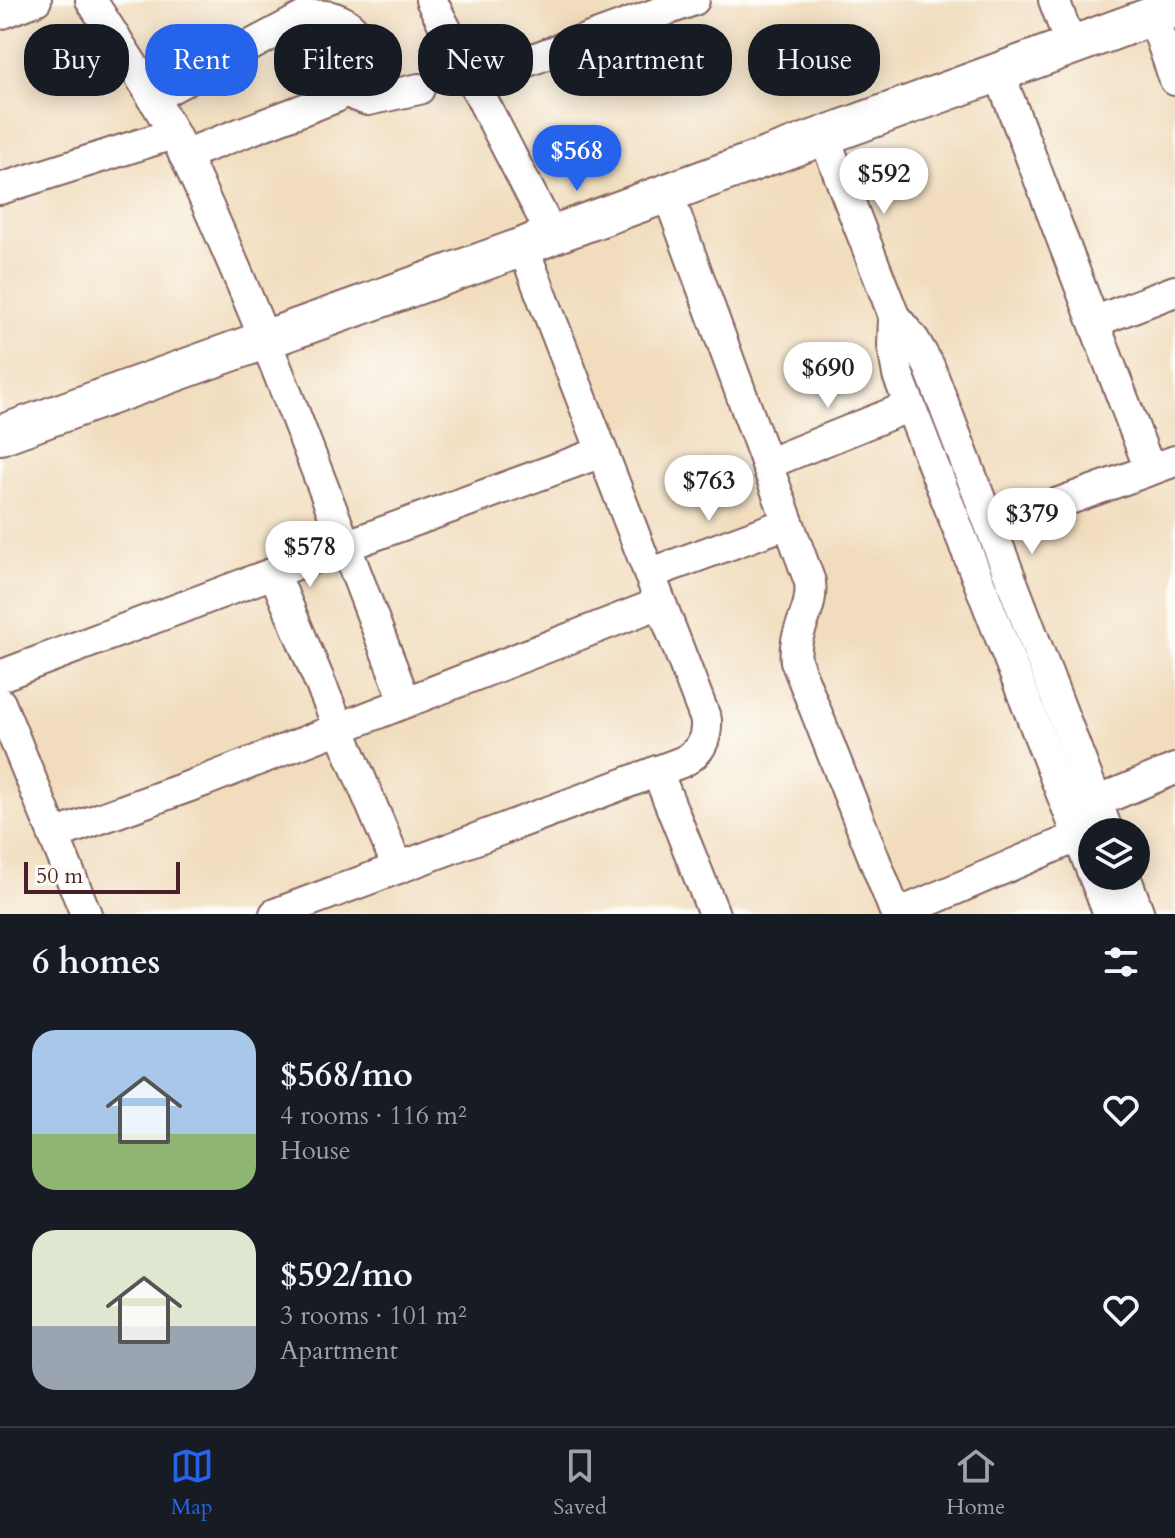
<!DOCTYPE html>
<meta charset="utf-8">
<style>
:root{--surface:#171b24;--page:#20242c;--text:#f1f3f6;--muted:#9ea1a6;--line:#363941;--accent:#2563eb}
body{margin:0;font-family:Cardo,serif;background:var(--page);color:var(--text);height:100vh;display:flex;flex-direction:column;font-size:30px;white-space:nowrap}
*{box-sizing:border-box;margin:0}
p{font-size:26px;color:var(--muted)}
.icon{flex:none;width:44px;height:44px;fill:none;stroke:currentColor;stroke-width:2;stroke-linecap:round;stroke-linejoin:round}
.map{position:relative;height:914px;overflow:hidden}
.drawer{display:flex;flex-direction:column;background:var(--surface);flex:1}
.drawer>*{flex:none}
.top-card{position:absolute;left:24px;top:24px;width:1128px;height:72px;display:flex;gap:16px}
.fabs{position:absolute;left:1078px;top:818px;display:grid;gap:16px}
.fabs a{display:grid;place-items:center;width:72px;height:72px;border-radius:50%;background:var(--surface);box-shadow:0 4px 20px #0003;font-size:40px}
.scale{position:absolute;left:24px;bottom:20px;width:156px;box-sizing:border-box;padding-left:8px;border:4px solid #4a1f2b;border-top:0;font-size:22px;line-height:28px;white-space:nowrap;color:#4a1f2b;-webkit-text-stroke:6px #fdfcf7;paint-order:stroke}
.price{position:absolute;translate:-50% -68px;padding:0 18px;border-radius:28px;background:#fff;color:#222;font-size:26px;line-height:52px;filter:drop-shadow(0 2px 4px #0008)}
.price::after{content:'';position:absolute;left:50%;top:48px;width:24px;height:18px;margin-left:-12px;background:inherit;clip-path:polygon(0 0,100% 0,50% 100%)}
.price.current{background:var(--accent);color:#fff}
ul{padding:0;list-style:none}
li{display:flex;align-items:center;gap:24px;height:200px;padding:0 32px}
li span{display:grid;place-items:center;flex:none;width:224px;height:160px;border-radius:24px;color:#555}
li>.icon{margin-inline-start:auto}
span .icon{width:96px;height:96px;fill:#fffc;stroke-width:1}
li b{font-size:34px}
h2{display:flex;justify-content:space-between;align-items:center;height:96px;padding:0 32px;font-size:34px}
.chip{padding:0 28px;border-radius:32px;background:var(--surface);box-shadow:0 4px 20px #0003;font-size:28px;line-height:72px}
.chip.current{background:var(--accent);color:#fff}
.menu{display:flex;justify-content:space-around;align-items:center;height:112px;border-top:2px solid var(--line);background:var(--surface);font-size:22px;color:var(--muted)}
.menu a{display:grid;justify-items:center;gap:4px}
.menu .current{color:var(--accent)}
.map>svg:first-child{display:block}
</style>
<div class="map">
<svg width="1175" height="914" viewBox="0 0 1175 914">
<rect width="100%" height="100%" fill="#fdfcf7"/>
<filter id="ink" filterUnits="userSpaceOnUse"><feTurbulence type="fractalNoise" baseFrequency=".0125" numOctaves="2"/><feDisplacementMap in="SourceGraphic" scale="16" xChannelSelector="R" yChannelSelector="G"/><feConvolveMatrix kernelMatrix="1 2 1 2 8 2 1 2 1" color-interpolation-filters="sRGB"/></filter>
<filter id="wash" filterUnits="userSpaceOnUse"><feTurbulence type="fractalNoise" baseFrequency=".006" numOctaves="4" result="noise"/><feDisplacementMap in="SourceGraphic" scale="32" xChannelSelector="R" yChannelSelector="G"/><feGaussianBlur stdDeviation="1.8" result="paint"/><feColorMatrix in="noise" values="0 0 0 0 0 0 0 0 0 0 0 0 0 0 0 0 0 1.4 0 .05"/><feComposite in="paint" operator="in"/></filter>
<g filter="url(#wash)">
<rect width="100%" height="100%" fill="#f1ddbe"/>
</g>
<g filter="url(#ink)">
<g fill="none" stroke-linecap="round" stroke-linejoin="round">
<defs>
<g id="minor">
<path d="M91,0C123,51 159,102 185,156C268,333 334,518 405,701"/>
<polyline points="431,0 552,235"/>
<polyline points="1054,0 1071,46"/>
<polyline points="0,14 36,0"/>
<polyline points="1153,16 1175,80"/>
<polyline points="999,73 1150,470"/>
<polyline points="473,81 694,0"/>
<polyline points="348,89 356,96 368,100 419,89"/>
<path d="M152,98L304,17C361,5 385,66 336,97L184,155"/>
<polyline points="824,136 894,316 914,340 929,366 1108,832"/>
<polyline points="0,189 173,134"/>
<path d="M668,194L810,582C814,612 792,631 796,661L896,914"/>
<polyline points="894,316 893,346 898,375 1092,871"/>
<polyline points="1094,322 1175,291"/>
<polyline points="767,464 910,406"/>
<polyline points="992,527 1175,461"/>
<polyline points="274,573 398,868"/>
<polyline points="649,574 788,523"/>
<polyline points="0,676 345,546 602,452"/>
<polyline points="0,703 86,914"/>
<polyline points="657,771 714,914"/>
<polyline points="1077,810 1175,769"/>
<polyline points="54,835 204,781 660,603"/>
<polyline points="1094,876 1109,914"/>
<polyline points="1125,876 1139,914"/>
<path d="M275,914L682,762C700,753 707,740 706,720L523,247"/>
<polyline points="898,914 1079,836"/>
</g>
<polyline id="major" points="0,435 523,247 552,235 1175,8"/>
</defs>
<use href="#minor" stroke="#84625e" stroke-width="34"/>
<use href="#major" stroke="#84625e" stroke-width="42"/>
<use href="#minor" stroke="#fff" stroke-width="30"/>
<use href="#major" stroke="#fff" stroke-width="38"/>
</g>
</g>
</svg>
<div class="fabs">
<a><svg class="icon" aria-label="layers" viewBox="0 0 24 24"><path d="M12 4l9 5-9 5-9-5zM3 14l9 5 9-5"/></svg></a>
</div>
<div class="scale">50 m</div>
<b class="price current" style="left:577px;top:193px">$568</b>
<b class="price" style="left:884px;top:216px">$592</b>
<b class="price" style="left:828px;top:410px">$690</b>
<b class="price" style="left:709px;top:523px">$763</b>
<b class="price" style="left:1032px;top:556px">$379</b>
<b class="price" style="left:310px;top:589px">$578</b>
<div class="top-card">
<a class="chip">Buy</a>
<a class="chip current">Rent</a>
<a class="chip">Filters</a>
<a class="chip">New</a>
<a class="chip">Apartment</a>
<a class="chip">House</a>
</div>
</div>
<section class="drawer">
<h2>6 homes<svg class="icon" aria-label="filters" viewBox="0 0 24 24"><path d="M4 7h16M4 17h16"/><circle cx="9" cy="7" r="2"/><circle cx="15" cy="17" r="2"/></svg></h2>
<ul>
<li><span style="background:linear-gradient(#a9c7e8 65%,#8fb573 0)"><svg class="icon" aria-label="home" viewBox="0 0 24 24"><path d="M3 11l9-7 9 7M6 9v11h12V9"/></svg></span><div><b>$568/mo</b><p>4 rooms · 116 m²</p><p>House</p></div><svg class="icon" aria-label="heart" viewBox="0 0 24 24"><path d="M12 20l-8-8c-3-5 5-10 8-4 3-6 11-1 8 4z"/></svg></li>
<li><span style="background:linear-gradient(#dfe7d0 60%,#9aa5b1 0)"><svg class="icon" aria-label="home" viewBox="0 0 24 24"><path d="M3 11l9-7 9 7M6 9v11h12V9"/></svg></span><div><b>$592/mo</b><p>3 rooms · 101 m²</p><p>Apartment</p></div><svg class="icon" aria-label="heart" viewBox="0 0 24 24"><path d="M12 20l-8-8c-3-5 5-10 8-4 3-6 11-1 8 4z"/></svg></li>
</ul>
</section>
<nav class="menu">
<a class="current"><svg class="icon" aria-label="map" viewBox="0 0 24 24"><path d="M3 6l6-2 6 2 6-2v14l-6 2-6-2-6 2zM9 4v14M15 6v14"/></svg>Map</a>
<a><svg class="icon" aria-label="saved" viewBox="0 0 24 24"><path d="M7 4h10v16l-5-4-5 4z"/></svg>Saved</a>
<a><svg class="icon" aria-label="home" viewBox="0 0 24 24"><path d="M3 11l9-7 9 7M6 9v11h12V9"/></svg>Home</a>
</nav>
